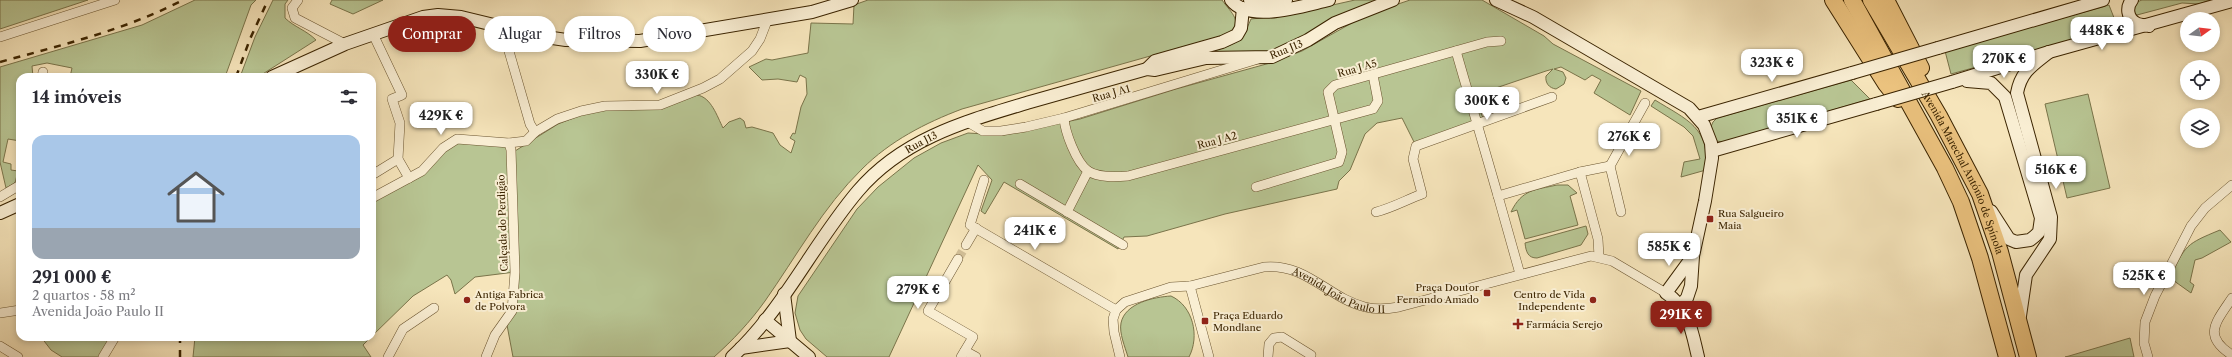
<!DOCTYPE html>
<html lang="pt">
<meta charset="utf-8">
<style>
:root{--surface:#fff;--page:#f7f7f7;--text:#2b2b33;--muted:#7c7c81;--accent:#8f2418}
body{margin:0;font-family:"Libre Caslon Text",serif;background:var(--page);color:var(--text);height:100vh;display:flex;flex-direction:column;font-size:15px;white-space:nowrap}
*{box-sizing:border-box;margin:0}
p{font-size:13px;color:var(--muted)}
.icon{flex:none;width:22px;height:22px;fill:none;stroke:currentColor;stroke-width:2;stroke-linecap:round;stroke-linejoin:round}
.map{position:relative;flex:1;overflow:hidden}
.drawer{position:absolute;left:16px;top:73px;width:360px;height:268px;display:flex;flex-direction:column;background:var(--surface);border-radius:12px;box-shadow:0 2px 6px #0003}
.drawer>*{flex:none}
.banner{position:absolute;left:388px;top:16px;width:380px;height:36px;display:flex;gap:8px}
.needle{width:26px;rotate:75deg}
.controls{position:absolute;left:2180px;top:12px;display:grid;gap:8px}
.controls a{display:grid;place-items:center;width:40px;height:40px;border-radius:50%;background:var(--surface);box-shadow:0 2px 6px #0003;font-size:20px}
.price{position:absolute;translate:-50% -34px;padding:0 9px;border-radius:8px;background:#fff;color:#222;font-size:13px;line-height:26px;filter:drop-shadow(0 1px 2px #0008)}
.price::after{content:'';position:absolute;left:50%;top:24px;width:12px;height:9px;margin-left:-6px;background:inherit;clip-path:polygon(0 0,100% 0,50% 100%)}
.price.selected{background:var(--accent);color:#fff}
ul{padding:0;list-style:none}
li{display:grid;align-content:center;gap:8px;height:212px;padding:0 16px}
li span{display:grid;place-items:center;height:124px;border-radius:12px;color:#555}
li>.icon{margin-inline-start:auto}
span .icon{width:72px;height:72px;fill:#fffc;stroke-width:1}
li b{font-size:17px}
h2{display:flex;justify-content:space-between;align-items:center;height:48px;padding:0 16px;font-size:17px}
.chip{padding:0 14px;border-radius:18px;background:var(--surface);box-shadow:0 2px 6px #0003;font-size:14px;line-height:36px}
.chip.selected{background:var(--accent);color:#fff}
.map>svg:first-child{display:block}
</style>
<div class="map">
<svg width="2232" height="357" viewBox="0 0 2232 357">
<rect width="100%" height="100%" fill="#f6e5bb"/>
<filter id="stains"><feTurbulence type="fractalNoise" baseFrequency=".005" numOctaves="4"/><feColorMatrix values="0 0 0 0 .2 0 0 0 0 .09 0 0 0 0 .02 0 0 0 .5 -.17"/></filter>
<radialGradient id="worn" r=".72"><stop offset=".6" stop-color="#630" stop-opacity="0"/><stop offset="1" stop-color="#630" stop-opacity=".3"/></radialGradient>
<g fill="#b8c593" stroke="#7a744a">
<polygon points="0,0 88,0 0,29"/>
<polygon points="195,0 256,0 251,5 225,77 70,77 72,68 47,63 32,66 33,77 20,77 20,141 8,139 3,162 11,164 11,170 18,171 15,183 6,188 0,162 0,67 142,25"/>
<path d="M273,0H288L285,4V18C294,27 306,30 316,40L258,77H240L255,37Z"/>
<polygon points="332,0 383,0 353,14 330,4"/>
<path d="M868,0H1222C1231,13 1246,23 1225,35L962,109C925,123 890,141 862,169C823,207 796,257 765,301C750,322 733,340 714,357H513L507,325L514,315L515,151L558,124L586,113L697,95C711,97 717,116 723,128L729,122L740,118L744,121L746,128L752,127L773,133L780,145L791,153L795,141L790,138L793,133L795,134L801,107L807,94L806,78L800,75L797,82L778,79L762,80L749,67L766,59L772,60L808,53L811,23L853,24L854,5Z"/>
<path d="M1355,0H1379L1277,52L1207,53C1234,44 1240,46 1251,19L1288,15Z"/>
<path d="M1410,0H1482L1544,36L1553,44L1641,91L1630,115L1594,93L1601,80L1592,75L1585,80L1561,67L1554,69L1563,72L1566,78L1564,84L1556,89C1549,88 1545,83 1546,76L1553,69L1546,71L1487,91L1494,112L1490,113L1480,110L1484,121L1416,146L1402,118L1377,123L1365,134L1350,170L1339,181L1337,189L1225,214L1147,236L1124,237L1118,249L1004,182L985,214L981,211L992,180L978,165L889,357H827L806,339L800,330L795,313L798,296L857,209L878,187L914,158L941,143L968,133L1003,135L1080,119L1176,89L1270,63L1302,51L1366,15Z"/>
<polygon points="2142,0 2210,0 2199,4 2182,3 2137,15 2134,14 2134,3"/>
<polygon points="2109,5 2118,28 1951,74 1945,51"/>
<polygon points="1851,80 1870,99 1724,142 1716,141 1710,129 1713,122 1717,118"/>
<polygon points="2088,94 2110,188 2067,198 2045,104"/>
<path d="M1655,100C1687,120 1710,127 1706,170L1681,177L1684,162L1700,159L1693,136L1684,127L1651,106Z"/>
<polygon points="452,142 509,143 515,272 475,277 455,294 451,280 447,275 413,296 372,336 372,198 422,171"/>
<path d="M1557,185H1568L1577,193L1570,196L1578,225L1525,239L1517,210L1511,212C1522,189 1535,190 1557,185Z"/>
<path d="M1586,226L1588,234L1581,245L1537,258C1528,258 1526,252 1525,243Z"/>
<path d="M2220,230L2231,242L2202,258L2195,260L2190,282L2194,285L2191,293L2170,278C2185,245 2186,244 2220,230Z"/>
<path d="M1171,296C1193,306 1200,336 1189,357H1128C1125,347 1119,333 1121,323C1125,303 1154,297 1171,296Z"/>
<polygon points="41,337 115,337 103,357 62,357 51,350"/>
<polygon points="195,337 371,337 363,345 371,357 193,357"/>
<polygon points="2130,338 2134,357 2065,357 2069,356"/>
</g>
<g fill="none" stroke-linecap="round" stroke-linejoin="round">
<polyline stroke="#d1be96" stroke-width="9" stroke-dasharray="9 4.5" stroke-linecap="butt" points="958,259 966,245"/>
<defs>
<g id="street">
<polyline points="298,0 292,8 295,18 345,44"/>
<polyline points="502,27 530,124 535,132"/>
<polyline points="373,34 402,95 392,99 400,123 398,159 409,178"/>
<polyline points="0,37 115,0"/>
<polyline points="1456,51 1498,196"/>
<polyline points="42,77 43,72"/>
<path d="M1064,118C1065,132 1076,162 1088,171C1099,178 1116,177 1128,176L1373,109L1378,101L1373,75"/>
<polyline points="966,121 983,131 1001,131 1026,127 1064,118 1258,59"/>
<polyline points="1580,172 1610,166"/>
<polyline points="372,175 398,159"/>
<polyline points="984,180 970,225 1116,310"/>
<polyline points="1020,184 1123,245"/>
<polyline points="1256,187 1339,162 1342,152 1328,92 1335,85 1487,42 1501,41"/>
<polyline points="0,197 20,185"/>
<polyline points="372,198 422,171 443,148 457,139 509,143 526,141 535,132 557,119 581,111 605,106 660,105 703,88 720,79 752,51 760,39 767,21"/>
<polyline points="1067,212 1088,171"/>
<path d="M1376,212C1392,208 1406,200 1422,194L1413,159L1416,146L1552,97"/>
<polyline points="1621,212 1610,166 1645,103"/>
<polyline points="966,245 976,228"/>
<polyline points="958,259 928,311 973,337 961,357"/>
<polyline points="1520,274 1498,196 1580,172 1598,239 1599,257"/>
<polyline points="1190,286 1209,357"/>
<path d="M2232,298C2216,322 2202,336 2232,355"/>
<polyline points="0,313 20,310"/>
<polyline points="0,346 18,357"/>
<polyline points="965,351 976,357"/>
<polyline points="103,357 115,337"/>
<polyline points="388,357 403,329 434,308"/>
<polyline points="486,357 495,335 512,311 515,272 511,150 509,143"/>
<path id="s1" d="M1120,357L1114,332L1113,319L1116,310L1125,302L1171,287L1190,286L1264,267C1307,263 1328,298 1365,307C1376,310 1388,309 1399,307L1591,256L1612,261L1666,293"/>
<polyline points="1268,357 1269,344 1274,338 1282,337 1311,355 1310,357"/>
<polyline points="2148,357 2144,343 2145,322 2155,296 2191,226 2205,208 2232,185"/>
</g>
<g id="secondary">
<path d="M1231,0C1249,24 1305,5 1329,0"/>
<polyline points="1250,0 1270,2 1286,0"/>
<polyline points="1496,0 1533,17 1689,108 1704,125 1711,143 1712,158 1705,201 1693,256 1691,286 1687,298 1680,306"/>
<path d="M2132,0C2126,7 2127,18 2136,23C2139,25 2145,25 2149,26"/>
<polyline points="1938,48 2103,0"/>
<polyline points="1147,69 1155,61 1222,42 1237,35 1241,28 1243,8"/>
<polyline points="272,77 345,44 423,17 438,15 461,17 539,36 566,40 640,41 812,12 852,0"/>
<polyline points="1967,81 1991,83 2005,97 2041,218 2039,232 2035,236 2030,240 2016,242 2009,239 1991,211"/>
<polyline points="1952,82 2049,52 2232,1"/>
<polyline points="1698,117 1852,73"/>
<polyline points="1712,151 1876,104"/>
<polyline points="0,213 20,204"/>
<path d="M1693,256L1666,293C1689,308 1692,332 1698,357"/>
<path d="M2020,316L2026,275L2050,239L2051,217L2017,93C2021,71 2033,65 2049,52"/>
<polyline points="765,320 809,357"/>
<polyline points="741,348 790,341 784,294"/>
<path id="s2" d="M732,357C783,310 813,244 858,191C903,138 967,121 1030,102C1069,91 1108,80 1147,69L1155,70L1206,58L1272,57L1308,40L1335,23L1393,0"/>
</g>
<g id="highway">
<polyline points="1833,0 1886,84 1898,99"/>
<polyline points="1852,0 1945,168 1961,202 1980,258 2007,357"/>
<path id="s3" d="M1871,0L1939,116L1980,194L2000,252L2028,357"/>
<polyline points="1886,0 1921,68"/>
</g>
</defs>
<use href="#street" stroke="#6a542f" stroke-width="10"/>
<use href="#secondary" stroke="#3b2400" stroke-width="14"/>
<use href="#highway" stroke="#3b2400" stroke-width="18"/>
<use href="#street" stroke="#f9eed3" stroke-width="9"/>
<use href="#secondary" stroke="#f9eed3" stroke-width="12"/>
<use href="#highway" stroke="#ebc27e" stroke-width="16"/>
<g stroke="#3b2400" stroke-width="2.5" stroke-dasharray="7 7" stroke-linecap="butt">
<path d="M0,62C62,45 125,30 183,0"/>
<polyline points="236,77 250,39 268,0"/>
<polyline points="180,357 180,337"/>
</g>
<defs>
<g id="secondary-bridge">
<polyline points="1852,73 1938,48"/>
<polyline points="1876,104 1952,82"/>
</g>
</defs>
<use href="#secondary-bridge" stroke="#3b2400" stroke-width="14" stroke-linecap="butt"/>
<use href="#secondary-bridge" stroke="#f9eed3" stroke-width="12"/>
</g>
<g fill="#8f2418" stroke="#f9eed3" stroke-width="1.5">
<rect x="1706" y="215" width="8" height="8" rx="2"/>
<rect x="1483" y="289" width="8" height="8" rx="2"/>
<circle cx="467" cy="300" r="4"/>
<circle cx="1593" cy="300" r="4"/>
<rect x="1201" y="317" width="8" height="8" rx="2"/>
<path d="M1516 318h4v4h4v4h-4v4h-4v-4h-4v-4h4z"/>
</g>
<g text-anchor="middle" stroke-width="4" stroke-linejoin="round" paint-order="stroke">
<g font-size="10" fill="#3b2400" stroke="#f9eed3">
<text transform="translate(1286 49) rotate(-22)" y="4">Rua J13</text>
<text transform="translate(1357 68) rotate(-16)" y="4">Rua J A5</text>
<text transform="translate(1111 93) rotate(-16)" y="4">Rua J A1</text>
<text transform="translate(1217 140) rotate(-15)" y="4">Rua J A2</text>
<text dy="4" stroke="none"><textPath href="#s2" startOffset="289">Rua J13</textPath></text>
<text dy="4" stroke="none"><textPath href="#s3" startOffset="196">Avenida Marechal António de Spínola</textPath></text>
<text transform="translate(502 223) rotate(-92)" y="4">Calçada do Perdigão</text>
<text dy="4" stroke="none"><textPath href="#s1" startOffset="284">Avenida João Paulo II</textPath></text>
</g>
<g font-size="10" fill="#3b2400" stroke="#f9eed3" text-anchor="start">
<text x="1718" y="217">Rua Salgueiro<tspan x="1718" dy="12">Maia</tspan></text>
<text x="1479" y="291" text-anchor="end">Praça Doutor<tspan x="1479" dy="12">Fernando Amado</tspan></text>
<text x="475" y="298">Antiga Fabrica<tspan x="475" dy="12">de Polvora</tspan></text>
<text x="1585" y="298" text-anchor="end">Centro de Vida<tspan x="1585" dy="12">Independente</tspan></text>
<text x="1213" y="319">Praça Eduardo<tspan x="1213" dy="12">Mondlane</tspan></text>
<text x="1526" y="328">Farmácia Serejo</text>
</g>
</g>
<rect width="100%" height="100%" filter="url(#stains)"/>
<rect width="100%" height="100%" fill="url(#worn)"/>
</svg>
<div class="controls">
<a><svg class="needle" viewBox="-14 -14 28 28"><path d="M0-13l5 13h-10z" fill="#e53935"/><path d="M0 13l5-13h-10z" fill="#7c7c81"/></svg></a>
<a><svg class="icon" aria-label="locate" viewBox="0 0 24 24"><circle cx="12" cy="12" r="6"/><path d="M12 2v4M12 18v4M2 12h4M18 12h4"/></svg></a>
<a><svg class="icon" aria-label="layers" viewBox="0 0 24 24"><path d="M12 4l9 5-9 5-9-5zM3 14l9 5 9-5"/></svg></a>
</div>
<b class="price" style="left:2102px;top:51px">448K €</b>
<b class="price" style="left:2004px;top:79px">270K €</b>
<b class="price" style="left:1772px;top:83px">323K €</b>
<b class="price" style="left:657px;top:95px">330K €</b>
<b class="price" style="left:1487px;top:121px">300K €</b>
<b class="price" style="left:441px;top:136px">429K €</b>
<b class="price" style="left:1797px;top:139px">351K €</b>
<b class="price" style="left:1629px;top:157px">276K €</b>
<b class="price" style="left:2056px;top:190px">516K €</b>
<b class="price" style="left:1035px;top:251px">241K €</b>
<b class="price" style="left:1669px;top:267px">585K €</b>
<b class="price" style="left:2144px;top:296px">525K €</b>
<b class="price" style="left:918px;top:310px">279K €</b>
<b class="price selected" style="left:1681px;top:335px">291K €</b>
<div class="banner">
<a class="chip selected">Comprar</a>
<a class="chip">Alugar</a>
<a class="chip">Filtros</a>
<a class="chip">Novo</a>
</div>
<section class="drawer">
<h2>14 imóveis<svg class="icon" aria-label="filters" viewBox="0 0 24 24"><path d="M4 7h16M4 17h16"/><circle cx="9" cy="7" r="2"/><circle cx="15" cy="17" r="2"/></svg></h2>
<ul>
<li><span style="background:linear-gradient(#a9c7e8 75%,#9aa5b1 0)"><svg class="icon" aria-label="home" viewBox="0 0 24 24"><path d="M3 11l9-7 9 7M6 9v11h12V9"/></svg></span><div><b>291 000 €</b><p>2 quartos · 58 m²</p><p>Avenida João Paulo II</p></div></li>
</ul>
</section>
</div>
